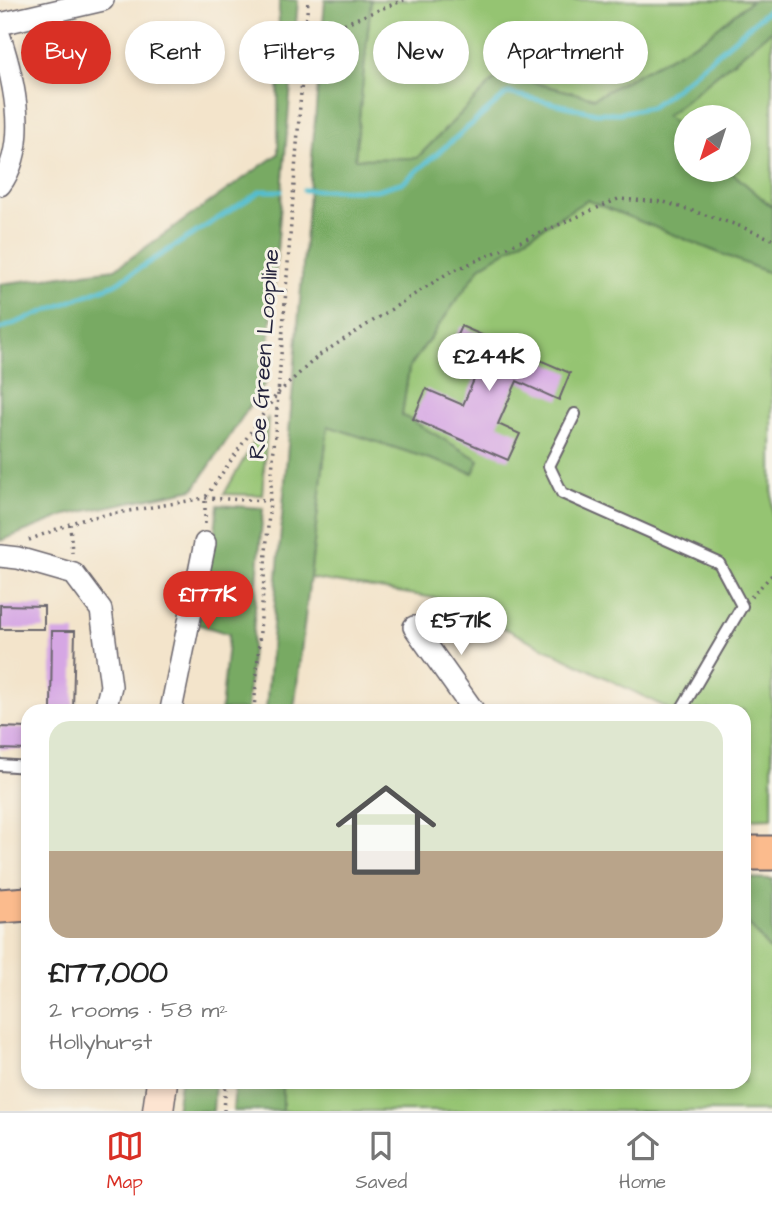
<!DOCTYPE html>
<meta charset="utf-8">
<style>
:root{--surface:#fff;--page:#f2f2f2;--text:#222;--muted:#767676;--line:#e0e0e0;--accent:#d93025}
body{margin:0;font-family:"Architects Daughter",sans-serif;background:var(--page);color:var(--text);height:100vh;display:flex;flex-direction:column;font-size:26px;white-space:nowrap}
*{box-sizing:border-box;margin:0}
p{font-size:23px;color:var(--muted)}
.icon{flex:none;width:38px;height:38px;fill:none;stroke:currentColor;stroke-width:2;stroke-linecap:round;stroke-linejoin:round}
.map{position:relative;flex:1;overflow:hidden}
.drawer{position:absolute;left:21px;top:704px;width:730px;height:385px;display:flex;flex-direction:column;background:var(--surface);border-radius:21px;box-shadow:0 4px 10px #0003}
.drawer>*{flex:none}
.banner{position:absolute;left:21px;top:21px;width:732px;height:63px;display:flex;gap:14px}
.needle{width:46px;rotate:219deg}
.buttons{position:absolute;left:674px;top:105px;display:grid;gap:14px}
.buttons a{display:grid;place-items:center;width:77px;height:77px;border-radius:50%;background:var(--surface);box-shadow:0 4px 10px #0003;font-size:35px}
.price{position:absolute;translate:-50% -60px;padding:0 16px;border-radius:24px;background:#fff;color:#222;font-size:23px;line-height:46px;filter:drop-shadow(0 2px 4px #0008)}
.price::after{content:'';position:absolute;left:50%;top:42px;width:21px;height:16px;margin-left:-10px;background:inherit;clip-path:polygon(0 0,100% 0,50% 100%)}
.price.selected{background:var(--accent);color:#fff}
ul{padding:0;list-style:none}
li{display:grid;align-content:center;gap:14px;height:371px;padding:0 28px}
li+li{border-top:2px solid var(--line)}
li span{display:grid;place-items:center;height:217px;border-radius:21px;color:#555}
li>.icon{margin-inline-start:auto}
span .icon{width:126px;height:126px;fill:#fffc;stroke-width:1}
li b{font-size:30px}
.pill{padding:0 24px;border-radius:32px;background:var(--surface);box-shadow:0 4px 10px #0003;font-size:24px;line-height:63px}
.pill.selected{background:var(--accent);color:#fff}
.menu{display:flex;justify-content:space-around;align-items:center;height:98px;border-top:2px solid var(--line);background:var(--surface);font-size:19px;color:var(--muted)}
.menu a{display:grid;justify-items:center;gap:4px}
.menu .selected{color:var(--accent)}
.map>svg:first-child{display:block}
</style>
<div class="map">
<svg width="772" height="1111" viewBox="0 0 772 1111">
<rect width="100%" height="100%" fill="#f7f3e8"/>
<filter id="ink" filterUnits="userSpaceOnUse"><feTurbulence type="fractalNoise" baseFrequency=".0143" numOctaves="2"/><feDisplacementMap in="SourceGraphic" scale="14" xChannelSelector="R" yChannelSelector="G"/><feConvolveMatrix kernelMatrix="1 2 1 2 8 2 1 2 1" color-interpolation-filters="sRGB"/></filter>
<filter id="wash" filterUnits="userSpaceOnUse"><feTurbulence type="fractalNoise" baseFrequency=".00686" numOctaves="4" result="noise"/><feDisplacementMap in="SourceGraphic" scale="28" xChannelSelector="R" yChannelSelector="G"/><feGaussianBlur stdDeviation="1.57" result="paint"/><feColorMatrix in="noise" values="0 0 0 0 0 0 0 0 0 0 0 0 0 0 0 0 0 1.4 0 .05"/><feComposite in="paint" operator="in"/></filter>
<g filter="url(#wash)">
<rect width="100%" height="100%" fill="#f3e4cb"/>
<g fill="#95c472" stroke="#5c7356" stroke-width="2">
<polygon points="371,0 752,0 705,38 594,98 500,74 417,158 355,159"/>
<polygon points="772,30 772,207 729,170 738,170 738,117 686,117 686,133 666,116"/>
<polygon points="587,200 772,274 772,818 744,819 744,710 671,710 447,600 310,578 328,426 473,473 479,460 402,416 409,368 481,266"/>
<polygon points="268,417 262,495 224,494"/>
<polygon points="744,918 772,953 772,1111 283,1111 283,1082 744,1082"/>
</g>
<g fill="#78aa64" stroke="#4d6650" stroke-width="2">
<polygon points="279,0 298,0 266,382 194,489 66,515 0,541 0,284 115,269 278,154"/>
<polygon points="325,0 371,0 355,159 417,158 500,74 594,98 705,38 752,0 772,0 772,30 666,116 686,133 686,170 729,170 772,207 772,274 587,200 481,266 409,368 402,415 479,460 473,473 328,426 294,710 266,710"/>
<polygon points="218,505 263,508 247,710 221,710 229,634 197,624 213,547"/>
<polygon points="744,878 772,879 772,953 744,918"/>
<polygon points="180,1082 215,1082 213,1111 176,1111"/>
<polygon points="235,1082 283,1082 283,1111 233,1111"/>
</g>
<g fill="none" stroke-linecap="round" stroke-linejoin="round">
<g stroke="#52bdcf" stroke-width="5">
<polyline points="304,190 376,190 404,182 508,93 596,113 619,113 651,107 679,86 772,7"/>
<polyline points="0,329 115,284 261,191 281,191"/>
</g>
</g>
<g id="blocks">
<g fill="#d6a7e4">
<polygon points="461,326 570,373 559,400 517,381 498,424 520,434 508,460 413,419 426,389 463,405 480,366 449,353"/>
<polygon points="0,605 44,606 44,629 0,629"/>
<polygon points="52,631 75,631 73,710 51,710"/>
<polygon points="0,727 28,728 28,750 0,749"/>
</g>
</g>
</g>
<g filter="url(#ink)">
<use href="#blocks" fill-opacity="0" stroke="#6b666d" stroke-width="2"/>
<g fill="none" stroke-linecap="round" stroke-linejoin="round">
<defs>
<g id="lane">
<polyline points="575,414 549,466 562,493 719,563 742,606 681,710"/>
<polyline points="0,765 28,767"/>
</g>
<g id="street">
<polyline points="0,24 103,0"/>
<path d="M0,37C14,80 30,145 0,185"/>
<polyline points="0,556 18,558 74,574 101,610 111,686 105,710"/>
<polyline points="414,627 473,710"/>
<polyline points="171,710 205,543"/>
</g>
<polyline id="secondary" points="158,1111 162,1082"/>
<g id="primary">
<polyline points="744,853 772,853"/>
<polyline points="0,906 28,904"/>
</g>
</defs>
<use href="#lane" stroke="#6b666d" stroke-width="14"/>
<use href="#street" stroke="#6b666d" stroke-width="24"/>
<use href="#secondary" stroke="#6b666d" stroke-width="33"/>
<use href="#primary" stroke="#6b666d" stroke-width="37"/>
<g stroke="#6b666d" stroke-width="3.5" stroke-dasharray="2 5" stroke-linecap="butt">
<polyline points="305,39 404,0"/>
<polyline points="70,524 72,553"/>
<polyline points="205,524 205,498 277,394 318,356 448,273 618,199 664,202 734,224 772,239"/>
<polyline points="29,540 82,519 205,498 269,501"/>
<polyline points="751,597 772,575"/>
<polyline points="254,710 308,0"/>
<polyline points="224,1111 226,1082"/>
</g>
<use href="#lane" stroke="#fff" stroke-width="10"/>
<use href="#street" stroke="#fff" stroke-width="21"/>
<use href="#secondary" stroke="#fde4d1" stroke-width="30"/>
<use href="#primary" stroke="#fbbb8d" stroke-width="33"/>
</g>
</g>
<g text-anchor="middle" stroke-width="6" stroke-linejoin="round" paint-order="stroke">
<g font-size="23" fill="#22223b" stroke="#f7f3e8">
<text transform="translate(263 354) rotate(-86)" y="8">Roe Green Loopline</text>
</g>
</g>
</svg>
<div class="buttons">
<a><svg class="needle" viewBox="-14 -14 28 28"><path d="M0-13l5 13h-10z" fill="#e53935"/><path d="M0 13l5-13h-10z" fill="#767676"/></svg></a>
</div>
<b class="price" style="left:489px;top:393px">£244K</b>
<b class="price selected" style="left:208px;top:631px">£177K</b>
<b class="price" style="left:461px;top:657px">£571K</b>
<div class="banner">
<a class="pill selected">Buy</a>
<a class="pill">Rent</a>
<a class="pill">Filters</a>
<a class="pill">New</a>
<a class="pill">Apartment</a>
</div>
<section class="drawer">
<ul>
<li><span style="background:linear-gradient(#dfe7d0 60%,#b9a48a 0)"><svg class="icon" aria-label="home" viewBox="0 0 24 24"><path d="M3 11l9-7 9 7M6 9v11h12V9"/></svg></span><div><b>£177,000</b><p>2 rooms · 58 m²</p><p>Hollyhurst</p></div></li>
</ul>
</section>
</div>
<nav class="menu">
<a class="selected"><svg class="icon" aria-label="map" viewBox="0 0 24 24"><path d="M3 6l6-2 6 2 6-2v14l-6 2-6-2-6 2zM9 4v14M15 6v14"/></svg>Map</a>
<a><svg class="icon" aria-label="saved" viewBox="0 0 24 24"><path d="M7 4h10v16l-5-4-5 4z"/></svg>Saved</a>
<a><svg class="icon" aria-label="home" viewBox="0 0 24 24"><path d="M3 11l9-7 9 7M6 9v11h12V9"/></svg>Home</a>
</nav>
